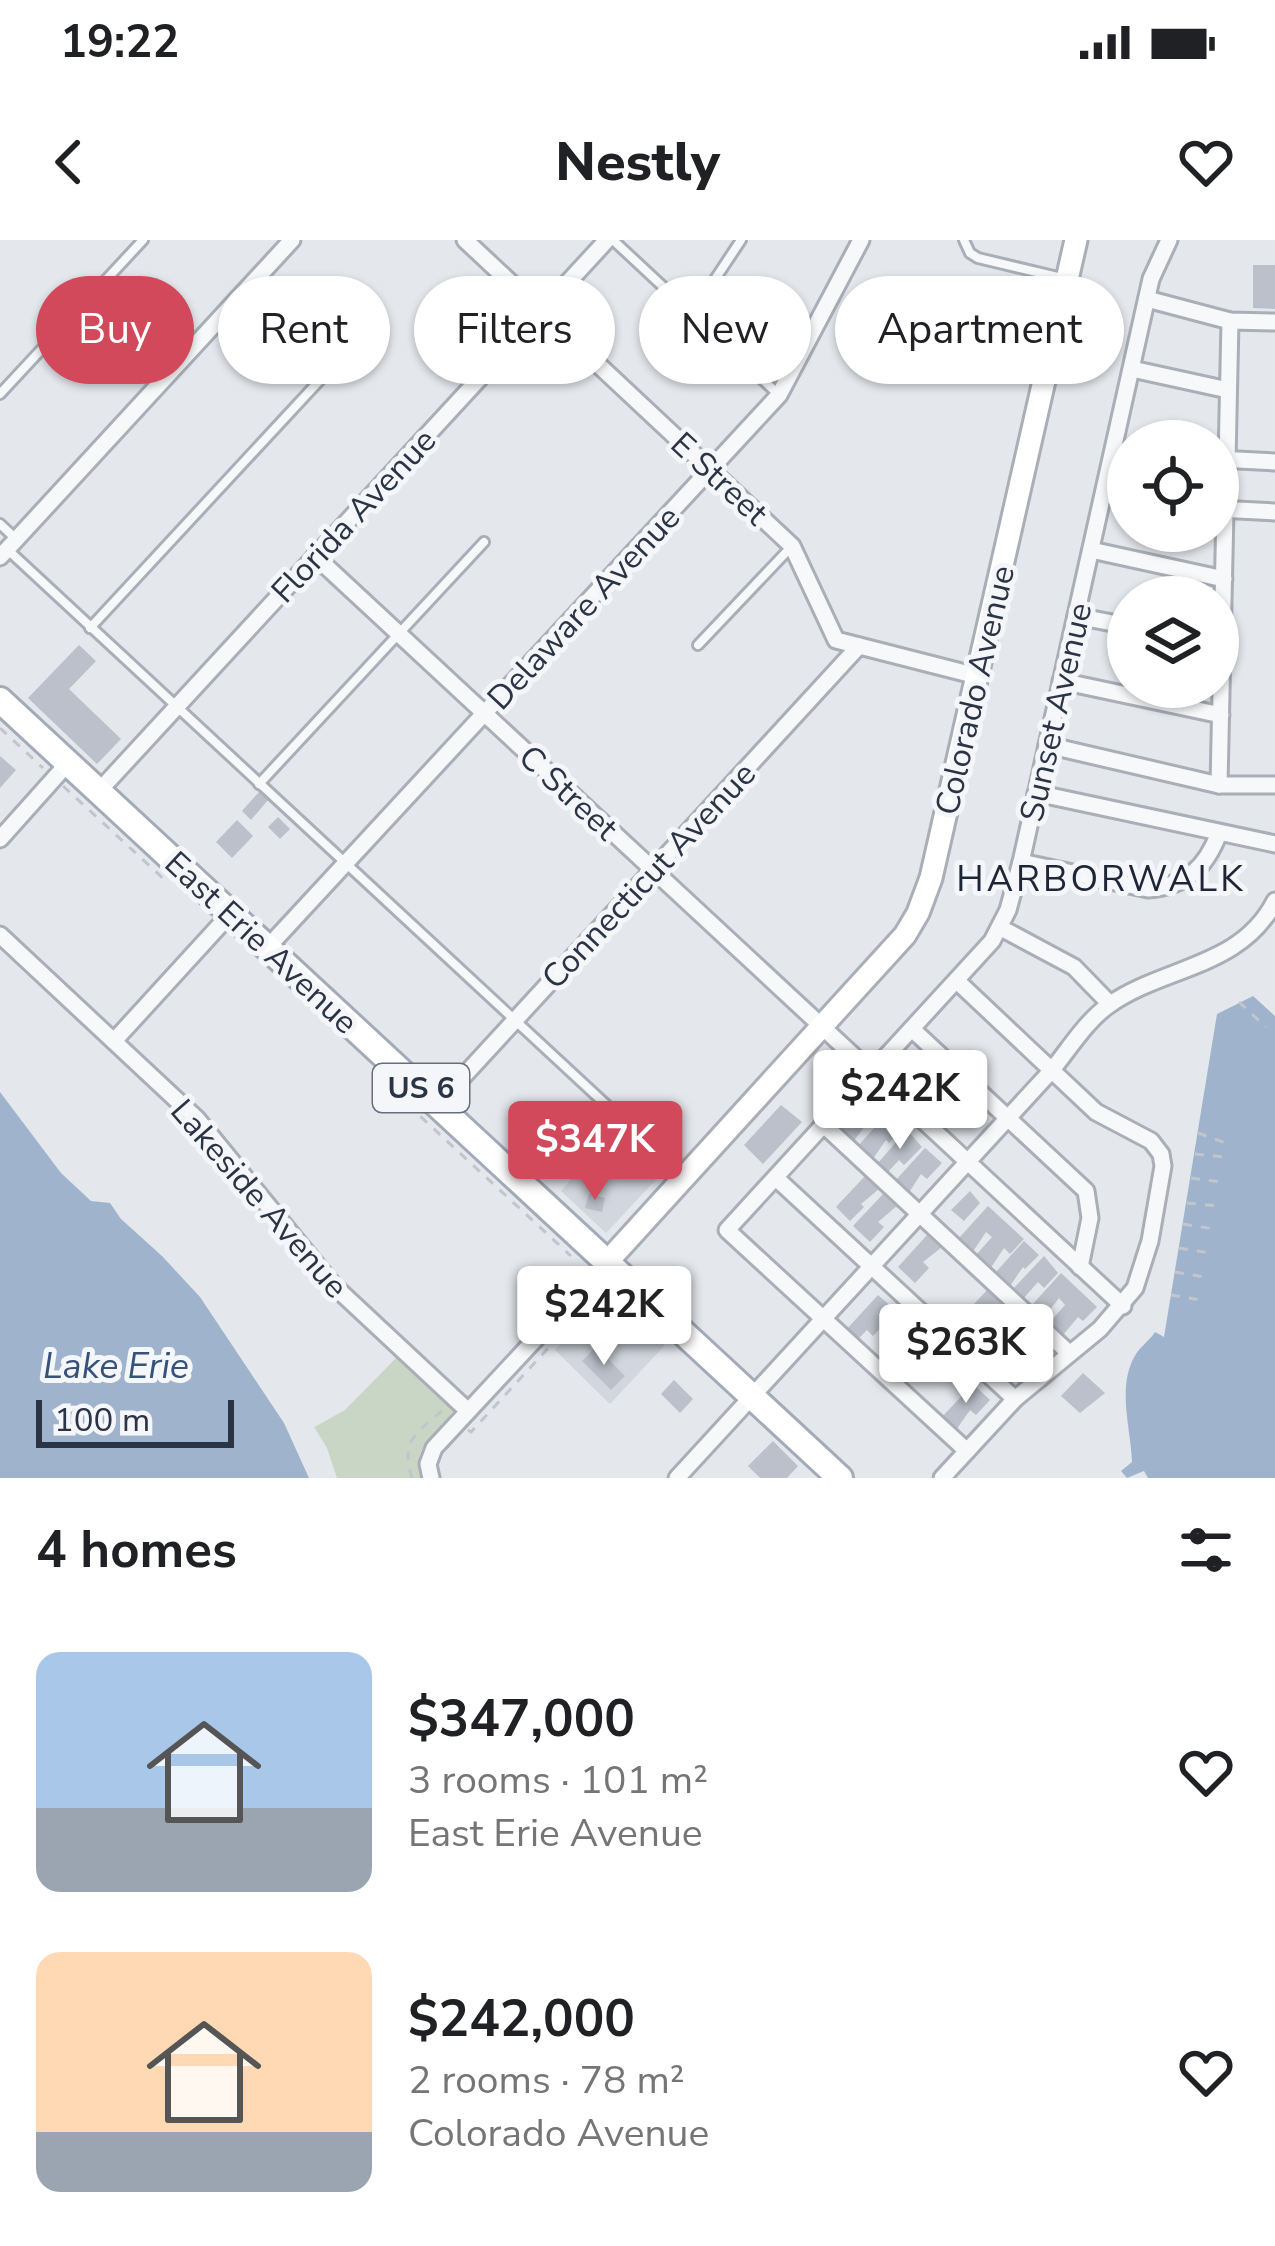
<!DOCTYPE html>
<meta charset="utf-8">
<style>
:root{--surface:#fff;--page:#f2f2f2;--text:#202124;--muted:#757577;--accent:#d1495b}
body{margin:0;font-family:"Nunito Sans",sans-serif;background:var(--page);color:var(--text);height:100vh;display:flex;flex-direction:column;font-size:45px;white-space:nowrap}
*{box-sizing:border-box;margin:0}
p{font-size:39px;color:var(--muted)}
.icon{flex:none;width:66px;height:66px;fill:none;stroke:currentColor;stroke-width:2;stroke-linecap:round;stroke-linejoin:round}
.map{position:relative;height:1238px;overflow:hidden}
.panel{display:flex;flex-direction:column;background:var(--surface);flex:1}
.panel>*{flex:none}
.banner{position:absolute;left:36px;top:36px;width:1203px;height:108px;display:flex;gap:24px}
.fabs{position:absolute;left:1107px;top:180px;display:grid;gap:24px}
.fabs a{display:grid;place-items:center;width:132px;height:132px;border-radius:50%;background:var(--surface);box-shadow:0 3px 9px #0004;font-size:60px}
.scale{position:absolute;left:36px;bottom:30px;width:198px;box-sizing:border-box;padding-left:12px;border:6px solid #2b3445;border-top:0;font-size:33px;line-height:42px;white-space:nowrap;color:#2b3445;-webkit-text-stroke:9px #f4f6f9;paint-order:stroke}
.price{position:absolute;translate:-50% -102px;padding:0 27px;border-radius:12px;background:#fff;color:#222;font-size:39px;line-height:78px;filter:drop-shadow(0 3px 6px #0008)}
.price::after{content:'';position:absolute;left:50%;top:72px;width:36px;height:27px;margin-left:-18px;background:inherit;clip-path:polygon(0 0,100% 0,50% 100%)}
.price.on{background:var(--accent);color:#fff}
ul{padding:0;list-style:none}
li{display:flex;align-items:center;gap:36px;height:300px;padding:0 36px}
li span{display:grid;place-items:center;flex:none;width:336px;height:240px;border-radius:24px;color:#555}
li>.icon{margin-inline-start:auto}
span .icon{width:144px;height:144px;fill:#fffc;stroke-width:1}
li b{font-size:51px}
h2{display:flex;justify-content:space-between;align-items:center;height:144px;padding:0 36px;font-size:51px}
.pill{padding:0 42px;border-radius:54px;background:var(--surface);box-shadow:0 3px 9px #0004;font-size:42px;line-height:108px}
.pill.on{background:var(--accent);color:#fff}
.status{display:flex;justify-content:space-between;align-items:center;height:84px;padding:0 60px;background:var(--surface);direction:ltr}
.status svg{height:33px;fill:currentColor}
header{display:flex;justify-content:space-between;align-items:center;height:156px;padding:0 36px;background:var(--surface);font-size:54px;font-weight:800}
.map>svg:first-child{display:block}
</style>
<div class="status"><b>19:22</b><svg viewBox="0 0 49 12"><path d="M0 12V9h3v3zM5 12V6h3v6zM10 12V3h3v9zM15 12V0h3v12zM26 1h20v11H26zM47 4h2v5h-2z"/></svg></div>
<header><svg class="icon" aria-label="back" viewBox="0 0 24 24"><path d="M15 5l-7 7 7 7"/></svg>Nestly<svg class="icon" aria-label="heart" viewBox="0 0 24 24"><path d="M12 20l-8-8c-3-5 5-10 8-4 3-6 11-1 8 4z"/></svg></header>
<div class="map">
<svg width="1275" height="1238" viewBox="0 0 1275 1238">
<rect width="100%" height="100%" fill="#e4e7ec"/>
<g fill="#d2d6de">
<polygon points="617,886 664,931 606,993 561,951"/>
<polygon points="609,1052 665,1105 610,1164 555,1110"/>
</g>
<path fill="#c9d6c5" d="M400,1114L455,1168C441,1192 408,1205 423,1238H331L309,1190L345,1170Z"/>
<g fill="#9fb4cc">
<path d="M1253,756L1275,776V1238H1148L1144,1231L1127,1238L1121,1231L1132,1222C1131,1188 1116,1146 1136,1114C1141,1106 1150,1100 1155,1092L1164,1097L1217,774Z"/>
<polygon points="0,831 81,937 157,995 331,1238 0,1238"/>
</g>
<polygon fill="#e4e7ec" points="0,827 86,933 101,949 113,949 162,990 241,1094 250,1096 302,1167 327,1208 337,1238 309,1238 284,1183 200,1057 162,1016 121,979 110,963 91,961 61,933 0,852"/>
<g fill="#bbc0ca">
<polygon points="1253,25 1275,25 1275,69 1253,68"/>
<polygon points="79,405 96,421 69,449 121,499 97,524 28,458"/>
<polygon points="0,516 16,530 0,548"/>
<polygon points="259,552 268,560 251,580 242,571"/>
<polygon points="278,577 290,589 280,599 268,587"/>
<polygon points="237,580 253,596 232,618 216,602"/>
<polygon points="870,857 902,888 889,903 886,900 872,920 858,906 874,888 868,882 853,902 839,889"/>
<polygon points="781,865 802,882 763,924 744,905"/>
<polygon points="907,890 922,907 904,925 899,920 887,933 877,924"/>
<polygon points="618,892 645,918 628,936 601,911"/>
<polygon points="925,908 942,923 927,939 921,934 908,954 895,941"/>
<polygon points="865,936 879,949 861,964 864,967 850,981 836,967"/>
<polygon points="970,951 980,963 964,981 951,970"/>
<polygon points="884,953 898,965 878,982 884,987 870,1002 853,986"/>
<polygon points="589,954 605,958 602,972 585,968"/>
<polygon points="988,966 1024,999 1010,1014 1004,1008 990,1029 976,1015 992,997 986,992 972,1013 958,999"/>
<polygon points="928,994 942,1007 923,1022 929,1028 915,1043 898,1027"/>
<polygon points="1024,1001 1039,1015 1025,1029 1023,1027 1010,1046 995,1033"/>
<polygon points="1044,1016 1058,1033 1044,1048 1038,1042 1023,1059 1013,1049"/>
<polygon points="1061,1033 1097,1067 1083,1081 1078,1077 1063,1095 1049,1083 1065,1065 1059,1058 1044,1078 1031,1066"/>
<polygon points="988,1049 1002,1062 983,1078 988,1083 975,1098 957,1082"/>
<polygon points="878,1055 896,1071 873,1096 867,1090 857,1100 846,1090"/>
<polygon points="1011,1071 1020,1080 993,1113 982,1103"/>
<polygon points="1027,1086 1043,1100 1023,1115 1029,1120 1014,1135 997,1119"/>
<polygon points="596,1107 625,1136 611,1150 582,1121"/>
<polygon points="1083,1133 1105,1153 1080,1173 1061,1156"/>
<polygon points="674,1140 693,1159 680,1173 661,1154"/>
<polygon points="973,1144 990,1160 976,1175 970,1170 956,1190 942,1177"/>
<polygon points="773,1201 798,1226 787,1238 760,1238 748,1226"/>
</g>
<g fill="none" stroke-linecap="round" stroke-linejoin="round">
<defs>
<g id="service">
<polyline points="613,0 778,154"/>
<polyline points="964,0 970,13 978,18 1066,39"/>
<polyline points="692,74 741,0"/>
<polyline points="0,154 143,0"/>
<polyline points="0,284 16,299"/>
<polyline points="8,310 683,936"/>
<polyline points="90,388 345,113"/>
<polyline points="698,405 792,306"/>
<polyline points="259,544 484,302"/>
</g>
<g id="minor">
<polyline points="465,0 792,306 836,400 977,436"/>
<polyline points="1147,59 1230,81 1275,82"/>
<polyline points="1132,129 1228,150"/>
<polyline points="1218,219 1275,222"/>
<polyline points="1227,221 1230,81"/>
<polyline points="1106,245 1128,250"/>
<polyline points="1218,269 1275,272"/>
<polyline points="1091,310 1224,339"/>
<polyline points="315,316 1123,1066"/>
<polyline points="0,317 292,0"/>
<polyline points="1076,376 1128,386"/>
<polyline points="1061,441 1221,475"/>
<polyline points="1047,505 1219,545 1275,545"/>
<polyline points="1219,545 1225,270"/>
<polyline points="99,551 607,0"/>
<polyline points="1036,553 1275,604"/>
<polyline points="0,599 68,523"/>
<path d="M1021,622L1148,649C1187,646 1206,627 1219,593"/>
<polyline points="1001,688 1074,727 1110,764"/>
<polyline points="0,695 197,879 333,1045 468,1171"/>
<polyline points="268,707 779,155 861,0"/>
<polyline points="912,789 1086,951 1090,978 1080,1027"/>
<polyline points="114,801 231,673"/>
<polyline points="438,864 859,406"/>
<polyline points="825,886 1069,1113"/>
<polyline points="776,938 1015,1159"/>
<polyline points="967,1211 727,990 992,701 1008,670 1021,622 1151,39 1169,0"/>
<polyline points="431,1238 428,1224 434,1208 608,1021"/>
<path d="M677,1238L1052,830C1069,809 1086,781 1109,765C1164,726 1241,728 1275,661"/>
<polyline points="942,1238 1015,1159 1100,1089 1135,1048 1150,1001 1163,926 1161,914 1151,901 1096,872 957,741"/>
</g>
<polyline id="secondary" points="608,1021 905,695 918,673 931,638 1076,0"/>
<polyline id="primary" points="0,460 840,1238"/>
</defs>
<use href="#service" stroke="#a9aeb7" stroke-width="14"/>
<use href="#minor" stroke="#a9aeb7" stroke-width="21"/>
<use href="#secondary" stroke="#a9aeb7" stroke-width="27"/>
<use href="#primary" stroke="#a3abb8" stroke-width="30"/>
<g stroke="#c2c5cb" stroke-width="3" stroke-dasharray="9 9" stroke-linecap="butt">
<polyline points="0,488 43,528"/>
<polyline points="63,546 166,641"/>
<polyline points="1239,762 1266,787"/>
<polyline points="394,852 571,1016"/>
<polyline points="1198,893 1226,903"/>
<polyline points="1195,914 1225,917"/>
<polyline points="1191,938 1221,942"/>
<polyline points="1187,963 1218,966"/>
<polyline points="1183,984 1214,989"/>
<polyline points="1179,1008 1210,1013"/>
<polyline points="1175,1032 1205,1037"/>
<polyline points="1171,1055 1201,1060"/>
<polyline points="468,1190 471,1192 564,1091"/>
<path d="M412,1238C400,1199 417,1193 444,1169"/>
</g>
<use href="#service" stroke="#f7f8fa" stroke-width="8"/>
<use href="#minor" stroke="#f7f8fa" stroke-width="15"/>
<use href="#secondary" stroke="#fff" stroke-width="21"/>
<use href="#primary" stroke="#fff" stroke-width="24"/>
</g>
<g text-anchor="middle" stroke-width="10" stroke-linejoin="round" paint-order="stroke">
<rect fill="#f4f6f9" stroke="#676e7b" stroke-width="3" x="373" y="824" width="96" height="48" rx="9"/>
<g font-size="30" font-weight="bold" fill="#2b3445">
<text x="421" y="858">US 6</text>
</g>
<g font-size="33" fill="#2b3445" stroke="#f4f6f9">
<text transform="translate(720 238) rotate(43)" y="12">E Street</text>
<text transform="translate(353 275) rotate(-47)" y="12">Florida Avenue</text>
<text transform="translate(583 367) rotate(-47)" y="12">Delaware Avenue</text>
<text transform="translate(974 450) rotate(-77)" y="12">Colorado Avenue</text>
<text transform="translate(1055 472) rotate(-77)" y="12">Sunset Avenue</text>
<text transform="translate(569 552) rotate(43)" y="12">C Street</text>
<text transform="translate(648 635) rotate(-47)" y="12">Connecticut Avenue</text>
<text transform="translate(262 702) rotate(43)" y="12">East Erie Avenue</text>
<text transform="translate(260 958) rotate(49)" y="12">Lakeside Avenue</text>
</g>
<g font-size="36" letter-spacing="3" fill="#1d2536" stroke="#f4f6f9">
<text x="1101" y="651">HARBORWALK</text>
</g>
<g font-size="36" font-style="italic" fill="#34527a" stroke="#f4f6f9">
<text x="116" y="1138">Lake Erie</text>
</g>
</g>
</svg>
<div class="fabs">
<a><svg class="icon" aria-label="locate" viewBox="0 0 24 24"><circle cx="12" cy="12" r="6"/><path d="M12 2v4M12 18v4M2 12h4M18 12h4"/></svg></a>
<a><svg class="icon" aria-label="layers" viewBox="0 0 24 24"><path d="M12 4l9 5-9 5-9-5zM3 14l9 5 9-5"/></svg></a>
</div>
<div class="scale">100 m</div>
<b class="price" style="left:900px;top:912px">$242K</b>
<b class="price on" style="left:595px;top:963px">$347K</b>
<b class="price" style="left:604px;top:1128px">$242K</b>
<b class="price" style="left:966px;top:1166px">$263K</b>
<div class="banner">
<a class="pill on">Buy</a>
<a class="pill">Rent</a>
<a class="pill">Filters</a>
<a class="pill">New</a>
<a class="pill">Apartment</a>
</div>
</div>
<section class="panel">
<h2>4 homes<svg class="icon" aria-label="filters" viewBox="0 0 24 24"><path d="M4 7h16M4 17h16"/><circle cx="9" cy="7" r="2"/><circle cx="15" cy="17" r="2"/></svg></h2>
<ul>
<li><span style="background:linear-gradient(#a9c7e8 65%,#9aa5b1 0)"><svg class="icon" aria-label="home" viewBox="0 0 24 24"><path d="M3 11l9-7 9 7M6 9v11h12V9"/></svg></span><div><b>$347,000</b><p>3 rooms · 101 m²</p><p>East Erie Avenue</p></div><svg class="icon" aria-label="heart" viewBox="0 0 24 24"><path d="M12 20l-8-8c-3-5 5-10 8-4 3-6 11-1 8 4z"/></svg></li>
<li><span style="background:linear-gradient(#ffd9b3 75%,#9aa5b1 0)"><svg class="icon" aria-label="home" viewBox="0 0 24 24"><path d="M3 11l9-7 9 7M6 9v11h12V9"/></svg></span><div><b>$242,000</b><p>2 rooms · 78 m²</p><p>Colorado Avenue</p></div><svg class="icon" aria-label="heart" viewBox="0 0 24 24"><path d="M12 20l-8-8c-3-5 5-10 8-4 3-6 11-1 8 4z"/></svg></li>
</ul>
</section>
